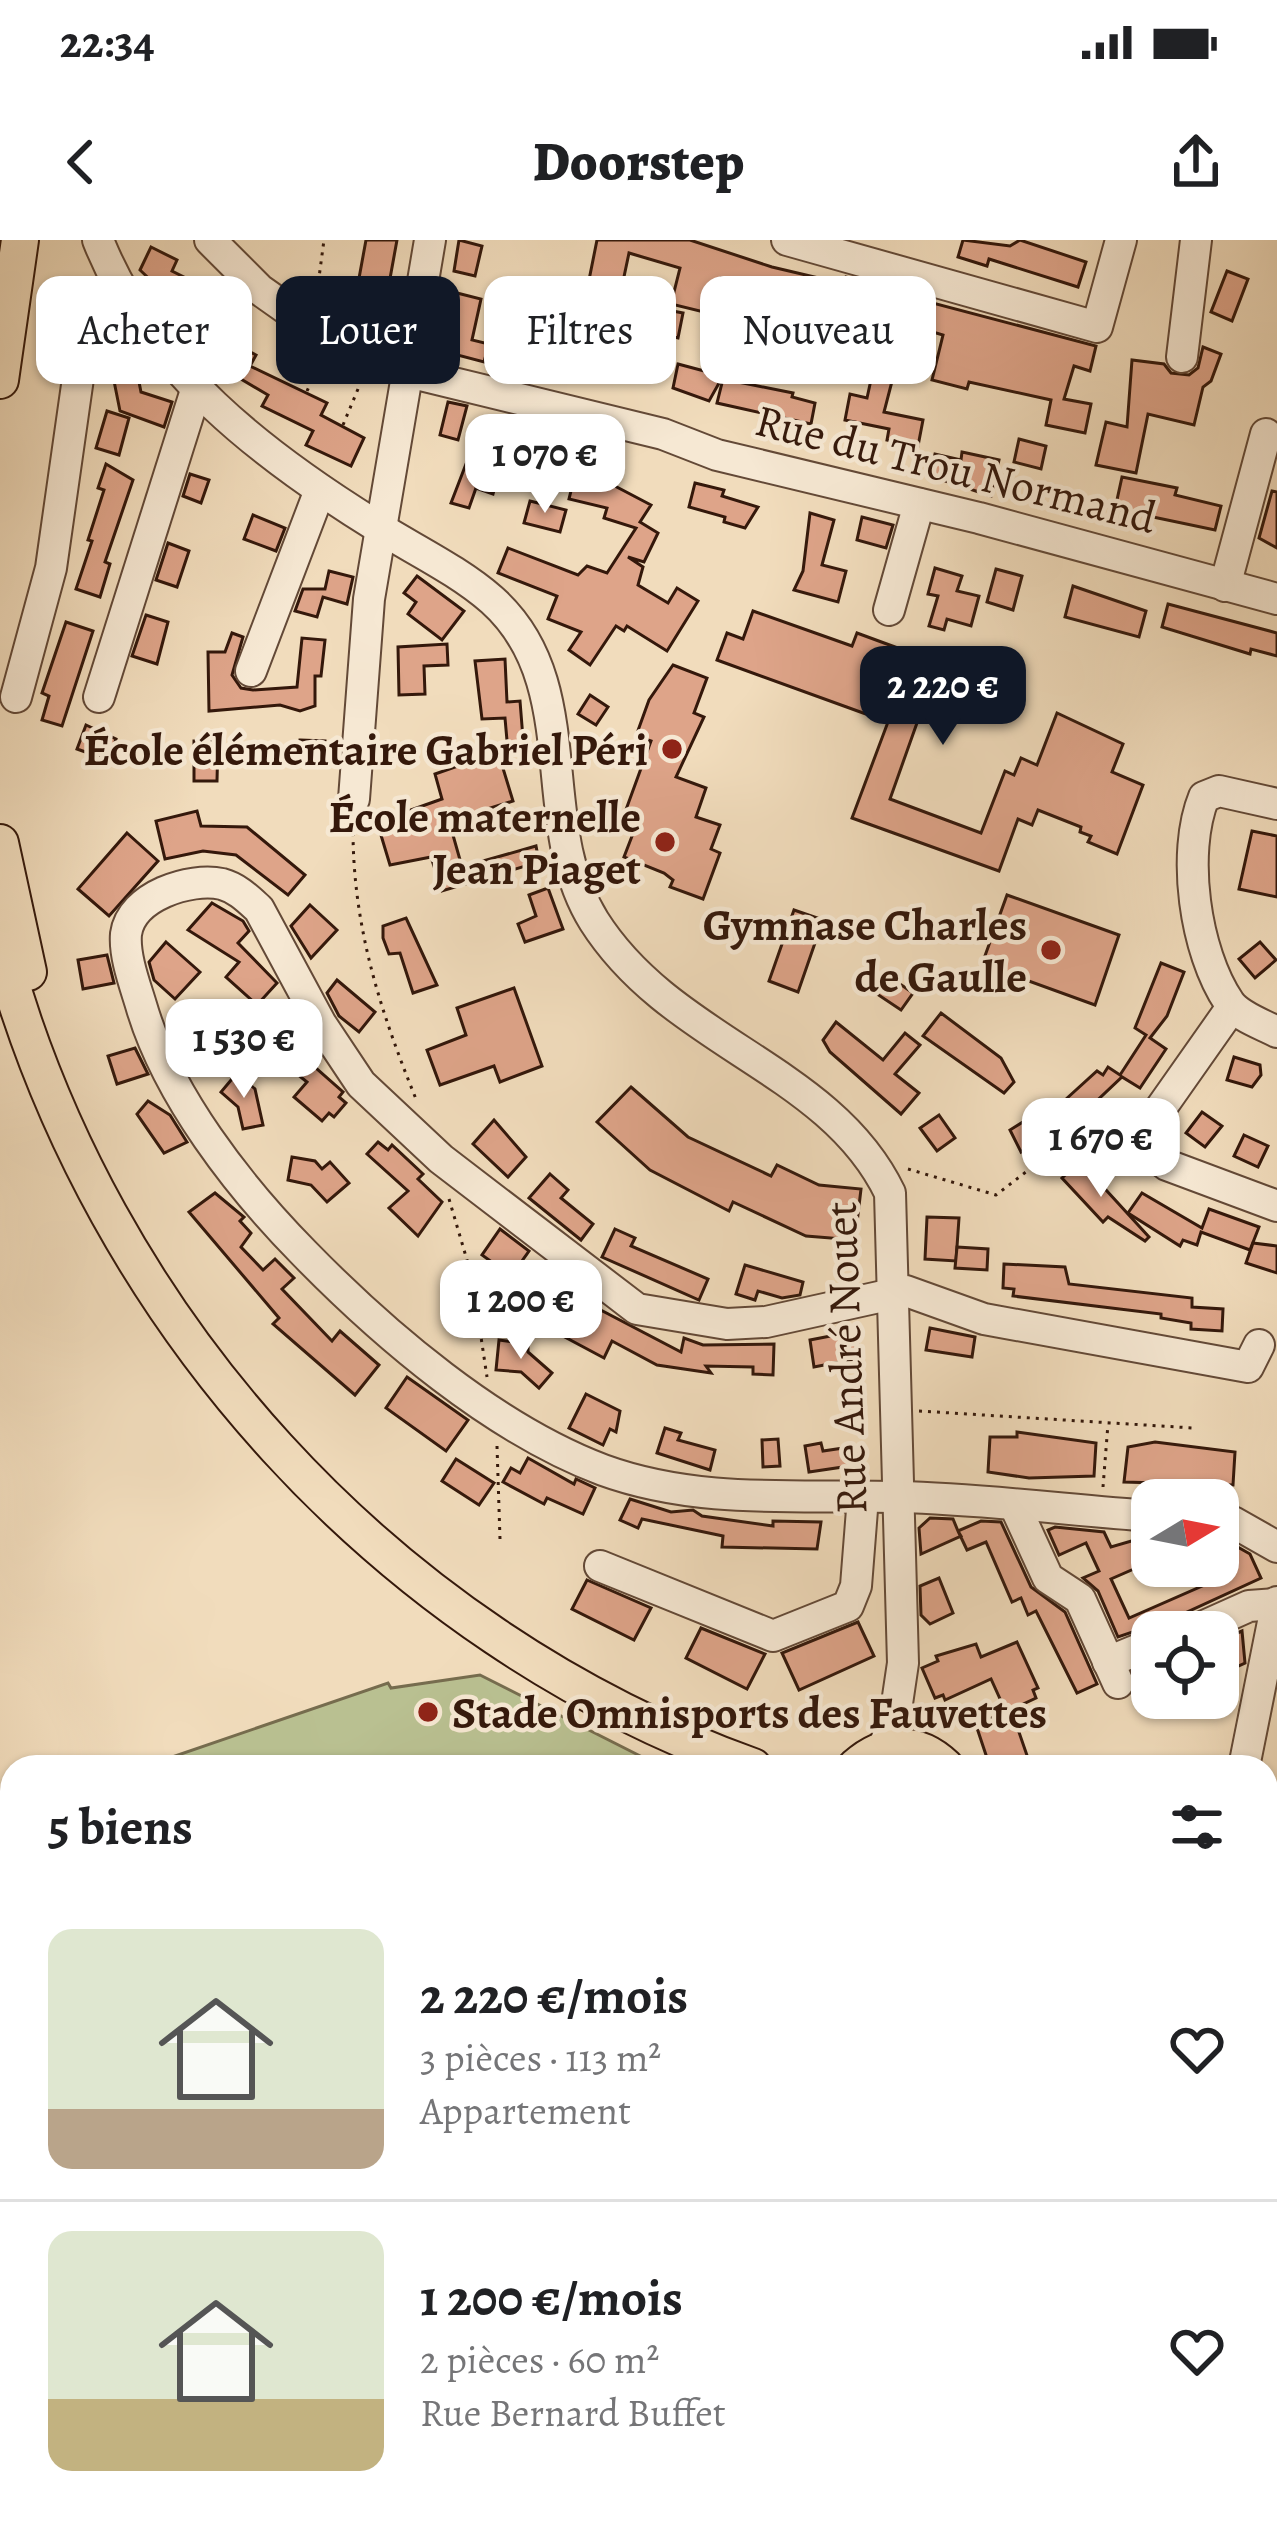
<!DOCTYPE html>
<html lang="fr">
<meta charset="utf-8">
<style>
:root{--surface:#fff;--page:#f6f6f6;--text:#202124;--muted:#757577;--line:#e0e0e0;--accent:#111827}
body{margin:0;font-family:Alegreya,serif;background:var(--page);color:var(--text);height:100vh;display:flex;flex-direction:column;font-size:45px;white-space:nowrap}
*{box-sizing:border-box;margin:0}
p{font-size:39px;color:var(--muted)}
.icon{flex:none;width:66px;height:66px;fill:none;stroke:currentColor;stroke-width:2;stroke-linecap:round;stroke-linejoin:round}
.map{position:relative;flex:1;overflow:hidden}
.side{position:absolute;left:0px;top:1515px;width:1278px;height:771px;display:flex;flex-direction:column;background:var(--surface);border-radius:36px 36px 0 0;box-shadow:0 3px 9px #0004}
.side>*{flex:none}
.guide{position:absolute;left:36px;top:36px;width:1206px;height:108px;display:flex;gap:24px}
.needle{width:78px;rotate:80deg}
.buttons{position:absolute;left:1131px;top:1239px;display:grid;gap:24px}
.buttons a{display:grid;place-items:center;width:108px;height:108px;border-radius:24px;background:var(--surface);box-shadow:0 3px 9px #0004;font-size:60px}
.price{position:absolute;translate:-50% -102px;padding:0 27px;border-radius:24px;background:#fff;color:#222;font-size:39px;line-height:78px;filter:drop-shadow(0 3px 6px #0008)}
.price::after{content:'';position:absolute;left:50%;top:72px;width:36px;height:27px;margin-left:-18px;background:inherit;clip-path:polygon(0 0,100% 0,50% 100%)}
.price.on{background:var(--accent);color:#fff}
ul{padding:0;list-style:none}
li{display:flex;align-items:center;gap:36px;height:300px;padding:0 48px}
li+li{border-top:3px solid var(--line)}
li span{display:grid;place-items:center;flex:none;width:336px;height:240px;border-radius:24px;color:#555}
li>.icon{margin-inline-start:auto}
span .icon{width:144px;height:144px;fill:#fffc;stroke-width:1}
li b{font-size:51px}
h2{display:flex;justify-content:space-between;align-items:center;height:144px;padding:0 48px;font-size:51px}
.chip{padding:0 42px;border-radius:24px;background:var(--surface);box-shadow:0 3px 9px #0004;font-size:42px;line-height:108px}
.chip.on{background:var(--accent);color:#fff}
.status{display:flex;justify-content:space-between;align-items:center;height:84px;padding:0 60px;background:var(--surface);direction:ltr}
.status svg{height:33px;fill:currentColor}
header{display:flex;justify-content:space-between;align-items:center;height:156px;padding:0 48px;background:var(--surface);font-size:54px;font-weight:800}
.map>svg:first-child{display:block}
</style>
<div class="status"><b>22:34</b><svg viewBox="0 0 49 12"><path d="M0 12V9h3v3zM5 12V6h3v6zM10 12V3h3v9zM15 12V0h3v12zM26 1h20v11H26zM47 4h2v5h-2z"/></svg></div>
<header><svg class="icon" aria-label="back" viewBox="0 0 24 24"><path d="M15 5l-7 7 7 7"/></svg>Doorstep<svg class="icon" aria-label="share" viewBox="0 0 24 24"><path d="M12 15V3M7 8l5-5 5 5M5 13v7h14v-7"/></svg></header>
<div class="map">
<svg width="1277" height="2285" viewBox="0 0 1277 2285">
<rect width="100%" height="100%" fill="#f1dcbc"/>
<filter id="stains"><feTurbulence type="fractalNoise" baseFrequency=".00167" numOctaves="4"/><feColorMatrix values="0 0 0 0 .2 0 0 0 0 .09 0 0 0 0 .02 0 0 0 .5 -.17"/></filter>
<radialGradient id="worn" r=".72"><stop offset=".6" stop-color="#630" stop-opacity="0"/><stop offset="1" stop-color="#630" stop-opacity=".3"/></radialGradient>
<g fill="#b9c091" stroke="#766c4e" stroke-width="3">
<polygon points="480,1435 662,1527 143,1527 388,1443 391,1448"/>
<polygon points="12,1572 12,1669 0,1644 0,1576"/>
<polygon points="338,2274 998,2274 1004,2285 341,2285"/>
</g>
<g fill="none" stroke-linecap="round" stroke-linejoin="round">
<g stroke="#727972" stroke-width="6">
<polyline points="0,1922 12,1948"/>
<polyline points="196,2274 205,2285"/>
</g>
</g>
<g fill="#dea489" stroke="#34180b" stroke-width="3">
<polygon points="366,0 397,0 383,77 353,71"/>
<polygon points="459,0 482,6 475,36 454,31"/>
<polygon points="597,0 690,0 772,27 844,44 846,37 866,42 863,51 893,59 895,53 1096,106 1090,131 1074,126 1064,159 1091,164 1085,193 1046,185 1051,160 969,142 967,149 932,140 943,95 870,73 866,87 847,82 851,65 819,56 818,61 777,52 768,95 743,90 753,46 721,38 712,74 671,64 680,28 629,13 614,84 589,78 594,52 587,50"/>
<polygon points="963,0 1010,6 1020,0 1086,22 1078,47 989,19 987,26 958,17"/>
<polygon points="151,7 177,20 172,31 198,44 192,54 217,67 211,78 237,92 231,102 256,115 250,126 327,163 321,175 364,198 351,226 306,205 313,191 262,166 268,155 219,126 223,119 199,103 203,97 187,89 190,84 180,79 184,72 140,30"/>
<polygon points="1227,31 1248,39 1232,81 1211,72"/>
<polygon points="457,53 481,59 472,100 489,104 484,122 442,111"/>
<polygon points="662,69 683,73 678,98 657,93"/>
<polygon points="618,101 641,105 635,133 613,128"/>
<polygon points="1203,107 1221,114 1211,141 1203,147 1194,185 1148,174 1136,233 1096,225 1106,182 1127,187 1132,120 1164,124 1171,133 1189,135 1198,128"/>
<polygon points="538,111 562,116 558,137 534,132"/>
<polygon points="876,117 897,122 884,172 923,180 918,206 887,200 889,189 845,180 850,154 867,158"/>
<polygon points="135,122 141,152 172,162 164,187 120,171 111,126"/>
<polygon points="678,124 723,136 709,161 673,148"/>
<polygon points="723,139 793,153 792,157 815,163 811,184 717,163"/>
<polygon points="448,162 467,166 458,200 440,195"/>
<polygon points="107,171 129,178 119,215 96,208"/>
<polygon points="523,193 546,199 539,228 516,221"/>
<polygon points="1019,199 1046,206 1041,229 1014,222"/>
<polygon points="590,209 621,217 613,245 651,265 640,282 658,293 644,322 628,317 643,327 638,345 668,363 677,348 698,361 667,411 627,386 624,391 616,386 590,425 569,410 581,392 548,379 557,356 498,333 508,308 578,335 587,326 607,333 636,288 604,278 607,268 569,259 573,243 581,245"/>
<polygon points="471,211 502,220 493,254 476,248 469,268 451,263"/>
<polygon points="962,212 999,220 991,256 930,236 935,214 961,220"/>
<polygon points="106,224 133,240 105,322 110,324 100,357 76,349 92,301 88,300 104,250 98,248"/>
<polygon points="190,234 209,240 201,263 183,256"/>
<polygon points="1122,237 1177,248 1175,255 1221,266 1215,290 1115,269"/>
<polygon points="695,243 724,250 722,256 758,267 745,288 724,282 725,277 689,267"/>
<polygon points="1272,251 1277,252 1277,308 1259,298"/>
<polygon points="530,261 566,270 560,292 524,283"/>
<polygon points="810,273 834,280 822,325 846,331 838,362 794,350 803,331"/>
<polygon points="253,275 285,288 276,311 244,299"/>
<polygon points="862,277 893,285 886,308 857,300"/>
<polygon points="168,303 189,311 177,347 156,340"/>
<polygon points="935,328 962,336 957,351 979,356 971,386 947,379 944,390 929,386 938,356 928,354"/>
<polygon points="996,329 1022,336 1013,370 987,362"/>
<polygon points="329,331 353,337 347,364 323,357 317,377 295,371 303,349 325,349"/>
<polygon points="417,336 464,371 442,400 408,374 416,362 404,353"/>
<polygon points="1073,346 1146,371 1139,397 1065,377"/>
<polygon points="1168,364 1277,393 1277,416 1251,409 1250,414 1162,387"/>
<polygon points="753,371 852,406 857,393 895,407 880,448 923,466 890,559 981,593 1005,531 1014,535 1021,518 1037,525 1057,473 1123,504 1112,532 1143,545 1117,614 1088,602 1091,596 1080,592 1081,587 1038,570 1032,585 1018,579 999,631 852,578 888,482 717,420 727,393 743,399"/>
<polygon points="146,375 168,382 157,424 132,416"/>
<polygon points="66,382 93,391 62,486 42,480 49,456 42,453"/>
<polygon points="232,393 243,397 232,435 241,448 253,450 297,447 302,398 325,400 321,436 315,436 315,466 300,471 280,465 209,471 208,412 225,412"/>
<polygon points="447,404 448,425 424,426 425,454 399,455 398,407"/>
<polygon points="505,419 507,462 520,461 524,511 508,512 505,478 482,479 475,421"/>
<polygon points="673,425 707,438 694,473 704,477 676,537 706,548 696,577 720,585 711,609 720,613 703,659 670,647 673,640 664,633 624,617 634,591 620,586 651,501 636,496 649,460"/>
<polygon points="590,455 608,467 596,485 578,474"/>
<polygon points="86,485 116,499 108,520 77,509"/>
<polygon points="300,500 325,501 325,523 299,523"/>
<polygon points="194,501 218,501 217,541 194,541"/>
<polygon points="498,512 513,561 449,581 462,627 536,606 539,622 442,651 431,617 390,625 377,582 442,559 435,534"/>
<polygon points="197,571 201,586 247,587 305,635 288,655 236,615 203,611 165,619 156,581"/>
<polygon points="1252,591 1277,596 1277,657 1239,649"/>
<polygon points="127,593 158,621 109,676 78,649"/>
<polygon points="548,648 563,689 525,702 518,684 536,676 529,655"/>
<polygon points="1007,655 1119,695 1095,765 982,724"/>
<polygon points="212,663 243,681 249,691 238,703 277,743 257,765 226,737 239,722 188,690"/>
<polygon points="310,665 337,690 311,718 291,686"/>
<polygon points="794,670 823,680 798,752 769,741"/>
<polygon points="406,678 437,745 413,753 400,713 389,714 383,698 383,686"/>
<polygon points="166,702 200,732 175,759 154,740 149,722"/>
<polygon points="1260,702 1276,720 1255,738 1239,719"/>
<polygon points="107,715 114,743 83,749 78,720"/>
<polygon points="1161,723 1184,732 1167,776 1150,798 1166,809 1140,848 1122,837 1069,887 1054,870 1097,831 1103,835 1108,827 1120,835 1146,795 1135,788"/>
<polygon points="890,737 913,753 901,770 877,754"/>
<polygon points="337,740 375,772 359,792 339,776 327,753"/>
<polygon points="514,748 542,826 500,842 494,826 440,845 427,810 466,795 457,768"/>
<polygon points="194,765 224,797 199,825 171,791"/>
<polygon points="285,772 303,792 296,799 304,807 299,813 343,852 339,857 346,863 334,877 329,873 322,881 294,857 307,842 256,801"/>
<polygon points="941,773 1001,818 1014,842 1004,853 923,796"/>
<polygon points="836,782 883,820 905,793 920,805 895,834 919,853 901,874 830,812 823,800"/>
<polygon points="135,808 148,834 117,844 108,816"/>
<polygon points="1234,817 1260,825 1261,835 1252,847 1227,840"/>
<polygon points="237,833 255,849 263,885 243,889 238,867 221,852"/>
<polygon points="631,847 688,897 771,936 777,925 819,945 861,949 855,1000 806,996 733,962 729,971 650,930 597,882"/>
<polygon points="148,861 170,875 187,902 164,913 137,874"/>
<polygon points="1202,872 1222,886 1205,907 1186,893"/>
<polygon points="939,875 955,898 937,911 920,888"/>
<polygon points="1031,877 1041,897 1021,912 1010,890"/>
<polygon points="494,880 526,917 508,937 473,904"/>
<polygon points="1244,895 1268,906 1258,927 1234,916"/>
<polygon points="378,902 388,910 392,905 423,934 418,939 442,962 418,996 389,968 408,951 367,914"/>
<polygon points="292,917 315,921 322,929 330,922 349,943 327,962 311,945 288,940"/>
<polygon points="1085,927 1149,997 1145,1001 1108,977 1103,982 1062,938 1072,929"/>
<polygon points="550,934 568,950 561,958 593,984 581,1000 529,958"/>
<polygon points="215,953 244,977 240,981 251,993 241,1007 263,1030 275,1019 294,1038 282,1049 332,1101 340,1091 379,1125 355,1155 273,1084 279,1078 189,972"/>
<polygon points="1142,953 1202,988 1209,969 1259,987 1250,1010 1201,992 1197,1005 1183,1000 1180,1006 1128,973"/>
<polygon points="927,977 959,978 956,1021 925,1019"/>
<polygon points="500,989 529,1011 522,1021 553,1045 681,1112 684,1098 703,1105 774,1104 773,1135 753,1134 753,1127 706,1126 711,1133 657,1125 612,1101 604,1118 561,1095 532,1074 543,1059 482,1015"/>
<polygon points="615,989 635,998 631,1006 708,1039 699,1060 602,1017"/>
<polygon points="1253,1003 1277,1006 1277,1033 1246,1023"/>
<polygon points="957,1007 988,1009 987,1030 955,1028"/>
<polygon points="1004,1024 1065,1027 1069,1044 1192,1058 1192,1067 1223,1069 1222,1091 1191,1089 1191,1083 1161,1078 1161,1074 1013,1056 1014,1049 1003,1048"/>
<polygon points="745,1025 803,1042 800,1055 782,1058 758,1051 755,1060 736,1054"/>
<polygon points="930,1088 975,1097 972,1117 926,1110"/>
<polygon points="856,1091 860,1118 814,1127 810,1100"/>
<polygon points="499,1100 528,1104 528,1112 552,1133 539,1148 521,1132 496,1130"/>
<polygon points="407,1137 468,1180 446,1211 386,1168"/>
<polygon points="586,1154 620,1171 616,1192 610,1189 603,1205 569,1188"/>
<polygon points="665,1188 681,1193 678,1200 715,1210 710,1230 657,1213"/>
<polygon points="1017,1192 1096,1203 1094,1236 1029,1238 988,1232 990,1197 1017,1197"/>
<polygon points="778,1199 780,1226 763,1227 762,1200"/>
<polygon points="1155,1202 1235,1212 1233,1245 1124,1242 1128,1207"/>
<polygon points="821,1203 823,1211 857,1206 861,1233 845,1236 843,1227 809,1232 805,1206"/>
<polygon points="528,1218 574,1244 576,1239 595,1248 583,1274 547,1258 544,1264 503,1242 511,1228 520,1233"/>
<polygon points="456,1219 494,1243 479,1265 442,1241"/>
<polygon points="630,1259 671,1272 693,1270 702,1276 773,1286 773,1281 821,1282 817,1309 722,1307 723,1296 642,1279 638,1288 620,1280"/>
<polygon points="930,1278 953,1279 958,1291 981,1281 1001,1282 1031,1347 1065,1372 1097,1444 1077,1453 1036,1371 1028,1375 1021,1358 1012,1362 986,1302 967,1310 958,1291 961,1296 921,1314 919,1288"/>
<polygon points="1055,1287 1104,1292 1111,1307 1152,1295 1152,1321 1111,1339 1129,1378 1218,1339 1218,1312 1234,1305 1250,1314 1261,1338 1183,1374 1172,1391 1153,1385 1118,1397 1098,1351 1083,1338 1099,1331 1086,1303 1059,1315 1048,1290"/>
<polygon points="939,1338 953,1373 930,1384 921,1375 920,1346"/>
<polygon points="587,1340 651,1368 634,1400 572,1369"/>
<polygon points="858,1382 874,1416 799,1450 782,1413"/>
<polygon points="701,1388 765,1414 747,1449 686,1418"/>
<polygon points="1242,1391 1245,1423 1223,1433 1218,1401"/>
<polygon points="1017,1402 1038,1448 1033,1450 1036,1458 1006,1472 991,1439 945,1460 943,1455 935,1458 922,1428 938,1421 936,1416 976,1404 981,1417"/>
<polygon points="1011,1469 1031,1527 990,1527 976,1485"/>
</g>
<g fill="none" stroke-linecap="round" stroke-linejoin="round">
<defs>
<g id="minor">
<path d="M98,0C149,129 263,216 378,287C415,310 459,331 492,360C586,444 532,582 594,681C672,804 830,828 890,953L903,1423L895,1477L883,1509"/>
<polyline points="210,0 260,50 311,86 404,131 663,194 717,215 979,278 1277,359"/>
<polyline points="787,0 1097,87 1121,0"/>
<polyline points="1182,117 1196,0"/>
<polyline points="1225,346 1266,194"/>
<polyline points="889,370 919,264"/>
<polyline points="251,431 320,250"/>
<polyline points="16,457 51,328 84,96 118,51"/>
<polyline points="99,457 197,147"/>
<polyline points="354,559 369,359 430,0"/>
<path d="M1277,564L1219,551L1204,557C1181,613 1195,712 1229,762C1238,776 1262,784 1277,792"/>
<polyline points="1137,902 1232,767"/>
<polyline points="1137,902 1167,925 1277,966"/>
<polyline points="1054,911 1137,902"/>
<polyline points="1015,1266 1048,1338 1080,1359 1118,1443"/>
<path d="M1152,1276C1068,1270 983,1259 899,1257C800,1254 699,1265 603,1230C494,1189 384,1095 304,1013C239,947 167,855 141,765C135,745 124,716 126,694C131,656 190,637 222,644C237,648 248,659 259,669L321,784L361,844L441,919L637,1069L727,1084L766,1082L906,1051L984,1079L1248,1127L1259,1105"/>
<polyline points="1218,1281 1233,1282 1277,1307"/>
<polyline points="600,1326 773,1396 848,1366 856,1346 863,1257"/>
<polyline points="1191,1392 1249,1366 1276,1364"/>
<polyline points="1108,1422 1152,1404"/>
<polyline points="1244,1527 1277,1362"/>
<polyline points="1266,1673 1277,1698"/>
<polyline points="1266,2182 1275,2202"/>
<polyline points="1020,2274 1026,2285"/>
</g>
<g id="major">
<polyline points="0,140 20,0"/>
<polyline points="0,603 28,732"/>
<path d="M0,706C101,1081 387,1396 753,1527"/>
<path d="M856,1527C884,1502 917,1500 945,1527"/>
<polyline points="1266,1586 1277,1585"/>
</g>
</defs>
<use href="#minor" stroke="#634937" stroke-width="34"/>
<use href="#major" stroke="#34180b" stroke-width="40"/>
<g stroke="#34180b" stroke-width="3" stroke-dasharray="3 6" stroke-linecap="butt">
<polyline points="316,60 324,0"/>
<polyline points="307,151 321,120"/>
<polyline points="343,185 363,137"/>
<path d="M353,584C352,683 379,768 416,859"/>
<polyline points="908,929 996,955 1035,925"/>
<polyline points="449,959 472,1037 487,1137"/>
<polyline points="919,1171 1193,1188"/>
<polyline points="497,1206 500,1299"/>
<polyline points="1103,1247 1108,1184"/>
<polyline points="0,1658 12,1684"/>
<polyline points="1055,2274 1062,2285"/>
</g>
<use href="#minor" stroke="#f6e8d3" stroke-width="30"/>
<use href="#major" stroke="#f1dcbc" stroke-width="36"/>
</g>
<g fill="#8f2418" stroke="#f6e8d3" stroke-width="4.5">
<circle cx="672" cy="509" r="12"/>
<circle cx="665" cy="602" r="12"/>
<circle cx="1051" cy="710" r="12"/>
<circle cx="428" cy="1472" r="12"/>
</g>
<g text-anchor="middle" stroke-width="9" stroke-linejoin="round" paint-order="stroke">
<g font-size="45" fill="#34180b" stroke="#f6e8d3">
<text transform="translate(956 228) rotate(14)" y="16">Rue du Trou Normand</text>
<text transform="translate(845 1118) rotate(-92)" y="16">Rue André Nouet</text>
</g>
<g font-size="45" font-weight="bold" fill="#34180b" stroke="#f6e8d3" text-anchor="end">
<text x="648" y="525">École élémentaire Gabriel Péri</text>
<text x="641" y="592">École maternelle<tspan x="641" dy="52">Jean Piaget</tspan></text>
<text x="1027" y="700">Gymnase Charles<tspan x="1027" dy="52">de Gaulle</tspan></text>
<text x="452" y="1488" text-anchor="start">Stade Omnisports des Fauvettes</text>
</g>
</g>
<rect width="100%" height="100%" filter="url(#stains)"/>
<rect width="100%" height="100%" fill="url(#worn)"/>
</svg>
<div class="buttons">
<a><svg class="needle" viewBox="-14 -14 28 28"><path d="M0-13l5 13h-10z" fill="#e53935"/><path d="M0 13l5-13h-10z" fill="#757577"/></svg></a>
<a><svg class="icon" aria-label="locate" viewBox="0 0 24 24"><circle cx="12" cy="12" r="6"/><path d="M12 2v4M12 18v4M2 12h4M18 12h4"/></svg></a>
</div>
<b class="price" style="left:545px;top:276px">1 070 €</b>
<b class="price on" style="left:943px;top:508px">2 220 €</b>
<b class="price" style="left:244px;top:861px">1 530 €</b>
<b class="price" style="left:1101px;top:960px">1 670 €</b>
<b class="price" style="left:521px;top:1122px">1 200 €</b>
<div class="guide">
<a class="chip">Acheter</a>
<a class="chip on">Louer</a>
<a class="chip">Filtres</a>
<a class="chip">Nouveau</a>
</div>
<section class="side">
<h2>5 biens<svg class="icon" aria-label="filters" viewBox="0 0 24 24"><path d="M4 7h16M4 17h16"/><circle cx="9" cy="7" r="2"/><circle cx="15" cy="17" r="2"/></svg></h2>
<ul>
<li><span style="background:linear-gradient(#dfe7d0 75%,#b9a48a 0)"><svg class="icon" aria-label="home" viewBox="0 0 24 24"><path d="M3 11l9-7 9 7M6 9v11h12V9"/></svg></span><div><b>2 220 €/mois</b><p>3 pièces · 113 m²</p><p>Appartement</p></div><svg class="icon" aria-label="heart" viewBox="0 0 24 24"><path d="M12 20l-8-8c-3-5 5-10 8-4 3-6 11-1 8 4z"/></svg></li>
<li><span style="background:linear-gradient(#dfe7d0 70%,#c2b280 0)"><svg class="icon" aria-label="home" viewBox="0 0 24 24"><path d="M3 11l9-7 9 7M6 9v11h12V9"/></svg></span><div><b>1 200 €/mois</b><p>2 pièces · 60 m²</p><p>Rue Bernard Buffet</p></div><svg class="icon" aria-label="heart" viewBox="0 0 24 24"><path d="M12 20l-8-8c-3-5 5-10 8-4 3-6 11-1 8 4z"/></svg></li>
</ul>
</section>
</div>
